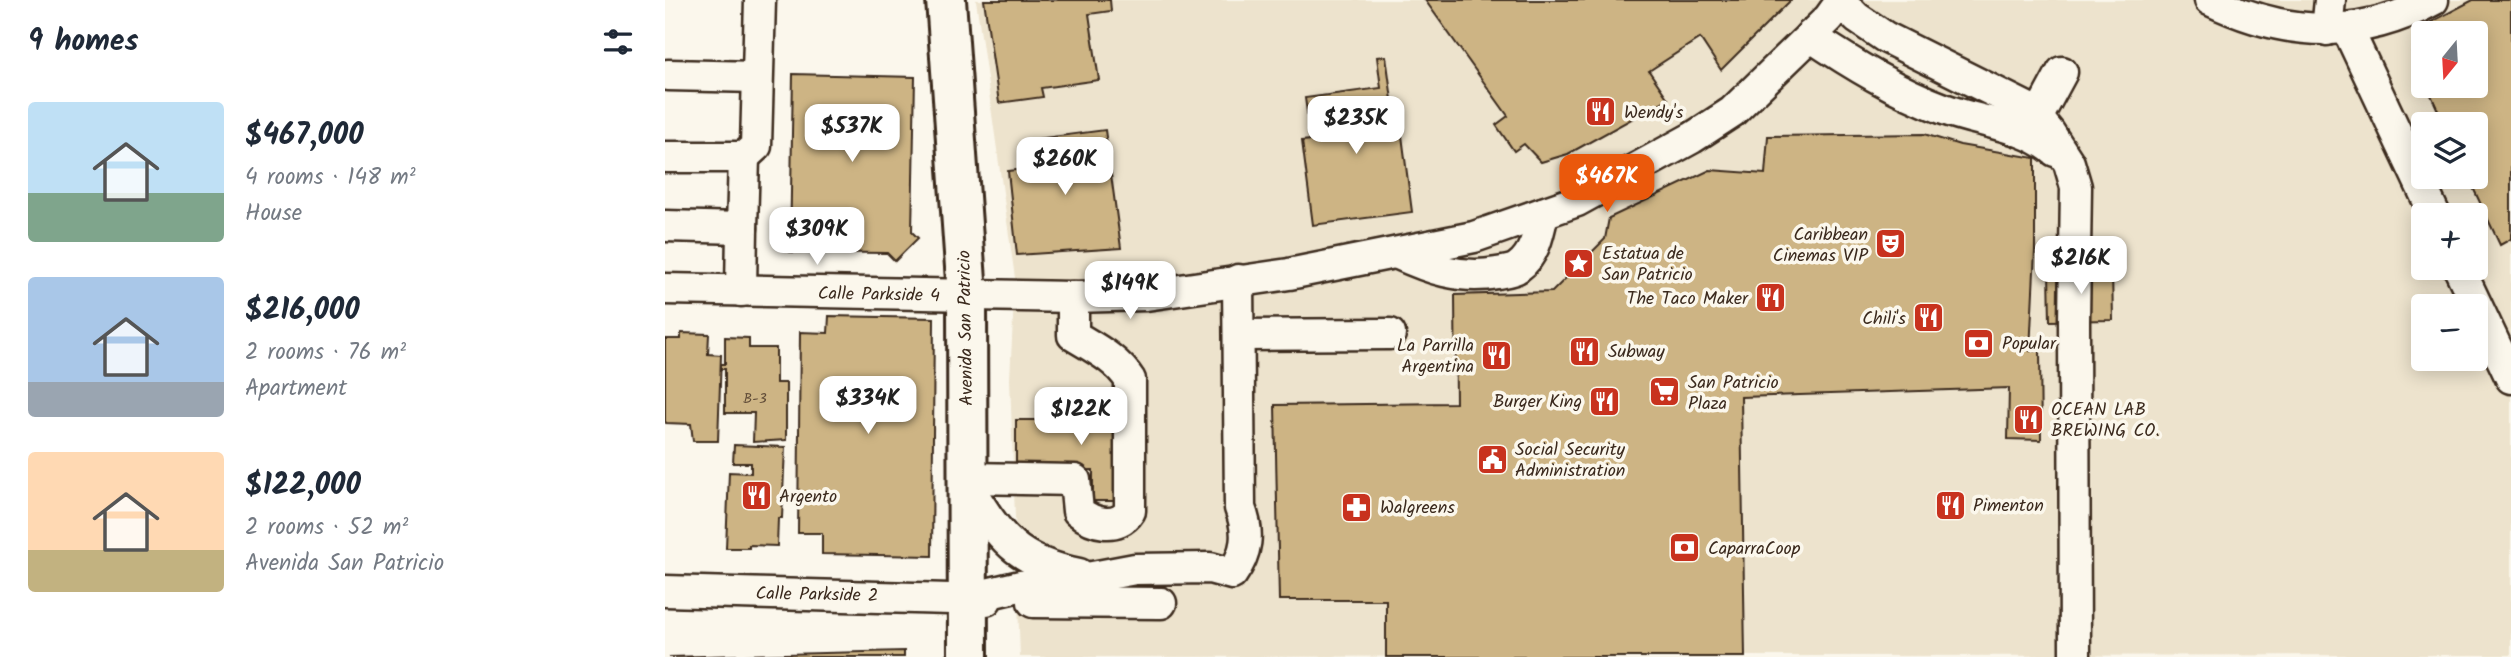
<!DOCTYPE html>
<meta charset="utf-8">
<style>
:root{--surface:#fff;--page:#f6f6f7;--text:#1f2937;--muted:#747a83;--accent:#ea580c}
body{margin:0;font-family:Kalam,sans-serif;background:var(--page);color:var(--text);height:100vh;display:flex;flex-direction:column;font-size:26px;white-space:nowrap}
*{box-sizing:border-box;margin:0}
p{font-size:23px;color:var(--muted)}
.icon{flex:none;width:38px;height:38px;fill:none;stroke:currentColor;stroke-width:2;stroke-linecap:round;stroke-linejoin:round}
.map{position:relative;flex:1;overflow:hidden}
.panel{display:flex;flex-direction:column;background:var(--surface);width:665px}
.panel>*{flex:none}
.needle{width:46px;rotate:198deg}
.fabs{position:absolute;left:1746px;top:21px;display:grid;gap:14px}
.fabs a{display:grid;place-items:center;width:77px;height:77px;border-radius:7px;background:var(--surface);box-shadow:0 4px 18px #0003;font-size:35px}
.price{position:absolute;translate:-50% -60px;padding:0 16px;border-radius:14px;background:#fff;color:#222;font-size:23px;line-height:46px;filter:drop-shadow(0 2px 4px #0008)}
.price::after{content:'';position:absolute;left:50%;top:42px;width:21px;height:16px;margin-left:-10px;background:inherit;clip-path:polygon(0 0,100% 0,50% 100%)}
.price.on{background:var(--accent);color:#fff}
ul{padding:0;list-style:none}
li{display:flex;align-items:center;gap:21px;height:175px;padding:0 28px}
li span{display:grid;place-items:center;flex:none;width:196px;height:140px;border-radius:7px;color:#555}
li>.icon{margin-inline-start:auto}
span .icon{width:84px;height:84px;fill:#fffc;stroke-width:1}
li b{font-size:30px}
h2{display:flex;justify-content:space-between;align-items:center;height:84px;padding:0 28px;font-size:30px}
main{display:flex;flex:1;min-height:0}
.map>svg:first-child{display:block}
</style>
<main>
<section class="panel">
<h2>9 homes<svg class="icon" aria-label="filters" viewBox="0 0 24 24"><path d="M4 7h16M4 17h16"/><circle cx="9" cy="7" r="2"/><circle cx="15" cy="17" r="2"/></svg></h2>
<ul>
<li><span style="background:linear-gradient(#bfe0f5 65%,#7fa58c 0)"><svg class="icon" aria-label="home" viewBox="0 0 24 24"><path d="M3 11l9-7 9 7M6 9v11h12V9"/></svg></span><div><b>$467,000</b><p>4 rooms · 148 m²</p><p>House</p></div></li>
<li><span style="background:linear-gradient(#a9c7e8 75%,#9aa5b1 0)"><svg class="icon" aria-label="home" viewBox="0 0 24 24"><path d="M3 11l9-7 9 7M6 9v11h12V9"/></svg></span><div><b>$216,000</b><p>2 rooms · 76 m²</p><p>Apartment</p></div></li>
<li><span style="background:linear-gradient(#ffd9b3 70%,#c2b280 0)"><svg class="icon" aria-label="home" viewBox="0 0 24 24"><path d="M3 11l9-7 9 7M6 9v11h12V9"/></svg></span><div><b>$122,000</b><p>2 rooms · 52 m²</p><p>Avenida San Patricio</p></div></li>
</ul>
</section>
<div class="map">
<svg width="1846" height="657" viewBox="0 0 1846 657">
<rect width="100%" height="100%" fill="#fbf7ec"/>
<filter id="ink" filterUnits="userSpaceOnUse"><feTurbulence type="fractalNoise" baseFrequency=".0143" numOctaves="2"/><feDisplacementMap in="SourceGraphic" scale="14" xChannelSelector="R" yChannelSelector="G"/><feConvolveMatrix kernelMatrix="1 2 1 2 8 2 1 2 1" color-interpolation-filters="sRGB"/></filter>
<g filter="url(#ink)">
<path fill="#ede3cd" fill-rule="evenodd" d="M311,0H1846V655L355,657L345,379L350,278ZM1759,33H1811V86H1759ZM1759,124H1811V177H1759ZM1759,215H1811V268H1759ZM1759,306H1811V359H1759Z"/>
<g fill="#cdb484" stroke="#3b2a1e" stroke-width="2">
<polygon points="319,0 445,0 446,11 424,14 434,80 376,88 378,97 334,103"/>
<polygon points="760,0 1126,0 1056,70 1035,38 984,71 1003,99 903,154 876,162 859,144 849,151 831,125 843,116"/>
<polygon points="1808,0 1846,0 1846,239 1835,245 1803,177 1811,177 1811,124 1779,124 1762,86 1811,86 1811,33 1759,33 1759,37 1755,28"/>
<polygon points="1759,46 1759,79 1747,53"/>
<polygon points="721,56 731,129 736,128 747,212 648,225 637,141 646,140 640,98 716,88 712,57"/>
<polygon points="128,74 250,77 247,232 253,238 230,261 222,253 125,252"/>
<polygon points="440,130 456,248 352,255 343,171 359,169 357,155 373,153 371,139"/>
<polygon points="1259,134 1295,145 1370,158 1370,251 1365,351 1375,351 1376,440 1343,439 1344,388 1076,397 1080,657 721,657 721,600 614,600 610,405 791,403 790,295 887,292 940,239 944,218 1045,170 1100,174 1103,136"/>
<polygon points="1447,270 1448,320 1385,321 1384,271"/>
<polygon points="164,316 269,318 267,556 157,554 157,533 133,533 135,332 163,333"/>
<polygon points="16,333 44,334 43,354 56,355 53,441 28,441 26,424 1,423 0,421 0,339 16,339"/>
<polygon points="60,337 84,338 84,348 111,348 111,383 121,383 121,440 88,442 89,413 60,413 60,369 56,369 56,364 60,364"/>
<polygon points="427,398 461,398 463,501 428,501 428,470 351,471 351,420 427,420"/>
<polygon points="69,445 120,447 117,518 113,518 112,546 84,545 84,548 61,548 64,472 86,473 86,463 68,463"/>
<polygon points="239,651 239,657 4,657"/>
</g>
<g fill="none" stroke-linecap="round" stroke-linejoin="round">
<defs>
<g id="minor">
<path d="M1545,0C1619,36 1694,41 1768,0"/>
<polyline points="1176,2 1192,18 1220,37 1366,110 1384,132 1404,163 1411,187 1409,321 1410,657"/>
<polyline points="1682,28 1770,215"/>
<polyline points="1662,30 1665,0"/>
<path d="M1145,36C1187,64 1231,91 1279,109C1316,123 1360,125 1390,151"/>
<polyline points="3,75 92,77"/>
<polyline points="1364,133 1397,72"/>
<polyline points="0,157 79,157 91,146 95,0"/>
<polyline points="0,226 77,228 79,157"/>
<path d="M731,253C764,268 795,280 832,273C838,272 848,271 853,267C870,255 874,232 878,213"/>
<polyline points="1794,268 1846,378"/>
<polyline points="0,289 408,297 481,295 624,274 809,237 912,201 1027,138 1067,112 1164,18 1177,0"/>
<polyline points="76,291 77,228"/>
<polyline points="574,335 725,334"/>
<path d="M303,478L410,480L413,511C428,524 453,530 465,511V380C452,359 429,348 408,335V297"/>
<path d="M303,486C335,538 351,562 414,574"/>
<polyline points="0,591 321,600"/>
<path d="M304,598L355,586L401,582L470,569L545,568L567,574C582,553 585,533 575,508L573,280"/>
<polyline points="368,602 496,603"/>
</g>
<polyline id="major" points="281,0 302,295 303,657"/>
</defs>
<use href="#minor" stroke="#3b2a1e" stroke-width="35"/>
<use href="#major" stroke="#3b2a1e" stroke-width="44"/>
<use href="#minor" stroke="#fbf7ec" stroke-width="30"/>
<use href="#major" stroke="#fbf7ec" stroke-width="38"/>
</g>
</g>
<defs>
<symbol id="restaurant-square" viewBox="-11 -11 22 22"><rect x="-9" y="-9" width="18" height="18" rx="4" fill="#c8321e" stroke="#fbf7ec"/><path d="M-5-6h1v4h1v-4h1v4h1v-4h1v5L-1.5 .5V6h-2V.5L-5-1ZM5-6V6H3V1.5H1.5Q1.5-4 5-6Z" fill="#fff"/></symbol>
<symbol id="theatre-square" viewBox="-11 -11 22 22"><rect x="-9" y="-9" width="18" height="18" rx="4" fill="#c8321e" stroke="#fbf7ec"/><path d="M-5-5.5Q0-4 5-5.5V0Q5 5 0 6Q-5 5-5 0ZM-3.3-2.5H-1v1.5H-3.3ZM1-2.5H3.3v1.5H1ZM-2.8 1Q0 5.5 2.8 1Z" fill="#fff"/></symbol>
<symbol id="sight-square" viewBox="-11 -11 22 22"><rect x="-9" y="-9" width="18" height="18" rx="4" fill="#c8321e" stroke="#fbf7ec"/><path d="M0-6L1.8-2.2L6-1.7L2.9 1.2L3.7 5.4L0 3.3L-3.7 5.4L-2.9 1.2L-6-1.7L-1.8-2.2Z" fill="#fff"/></symbol>
<symbol id="bank-square" viewBox="-11 -11 22 22"><rect x="-9" y="-9" width="18" height="18" rx="4" fill="#c8321e" stroke="#fbf7ec"/><path d="M-6-4H6V4H-6ZM0-2.3a2.3 2.3 0 1 0 0 4.6a2.3 2.3 0 1 0 0-4.6Z" fill="#fff"/></symbol>
<symbol id="supermarket-square" viewBox="-11 -11 22 22"><rect x="-9" y="-9" width="18" height="18" rx="4" fill="#c8321e" stroke="#fbf7ec"/><path d="M-6-5.5h2.5l.6 2H6L4.5 2H-2.5L-4.4-4H-6ZM-1.5 3.2a1.3 1.3 0 1 0 .1 0ZM3 3.2a1.3 1.3 0 1 0 .1 0Z" fill="#fff"/></symbol>
<symbol id="civic-square" viewBox="-11 -11 22 22"><rect x="-9" y="-9" width="18" height="18" rx="4" fill="#c8321e" stroke="#fbf7ec"/><path d="M-.6-6.5H3V-4.5H.6V-3L4-1V1h2V6H-6V1h2V-1L-.6-3ZM-1.2 2.5V6h2.4V2.5Z" fill="#fff"/></symbol>
<symbol id="pharmacy-square" viewBox="-11 -11 22 22"><rect x="-9" y="-9" width="18" height="18" rx="4" fill="#c8321e" stroke="#fbf7ec"/><path d="M-2-6h4v4h4v4h-4v4h-4v-4h-4v-4h4Z" fill="#fff"/></symbol>
</defs>
<g fill-rule="evenodd">
<use href="#restaurant-square" x="918" y="94" width="35" height="35"/>
<use href="#theatre-square" x="1208" y="226" width="35" height="35"/>
<use href="#sight-square" x="896" y="246" width="35" height="35"/>
<use href="#restaurant-square" x="1088" y="280" width="35" height="35"/>
<use href="#restaurant-square" x="1246" y="300" width="35" height="35"/>
<use href="#bank-square" x="1296" y="326" width="35" height="35"/>
<use href="#restaurant-square" x="902" y="334" width="35" height="35"/>
<use href="#restaurant-square" x="814" y="338" width="35" height="35"/>
<use href="#supermarket-square" x="982" y="374" width="35" height="35"/>
<use href="#restaurant-square" x="922" y="384" width="35" height="35"/>
<use href="#restaurant-square" x="1346" y="402" width="35" height="35"/>
<use href="#civic-square" x="810" y="442" width="35" height="35"/>
<use href="#restaurant-square" x="74" y="478" width="35" height="35"/>
<use href="#restaurant-square" x="1268" y="488" width="35" height="35"/>
<use href="#pharmacy-square" x="674" y="490" width="35" height="35"/>
<use href="#bank-square" x="1002" y="530" width="35" height="35"/>
</g>
<g text-anchor="middle" stroke-width="7" stroke-linejoin="round" paint-order="stroke">
<g font-size="14" fill="#604c38">
<text x="90" y="403">B-3</text>
</g>
<g font-size="18" fill="#3b2a1e" stroke="#fbf7ec" text-anchor="start">
<text x="959" y="118">Wendy's</text>
<text x="1203" y="240" text-anchor="end">Caribbean<tspan x="1203" dy="21">Cinemas VIP</tspan></text>
<text x="937" y="259">Estatua de<tspan x="937" dy="21">San Patricio</tspan></text>
<text x="1083" y="304" text-anchor="end">The Taco Maker</text>
<text x="1241" y="324" text-anchor="end">Chili's</text>
<text x="1337" y="349">Popular</text>
<text x="809" y="351" text-anchor="end">La Parrilla<tspan x="809" dy="21">Argentina</tspan></text>
<text x="943" y="357">Subway</text>
<text x="1023" y="388">San Patricio<tspan x="1023" dy="21">Plaza</tspan></text>
<text x="917" y="407" text-anchor="end">Burger King</text>
<text x="1386" y="415">OCEAN LAB<tspan x="1386" dy="21">BREWING CO.</tspan></text>
<text x="850" y="455">Social Security<tspan x="850" dy="21">Administration</tspan></text>
<text x="114" y="502">Argento</text>
<text x="1308" y="511">Pimenton</text>
<text x="715" y="513">Walgreens</text>
<text x="1043" y="554">CaparraCoop</text>
</g>
<g font-size="18" fill="#3b2a1e" stroke="#fbf7ec">
<text transform="translate(214 294) rotate(1)" y="6">Calle Parkside 4</text>
<text transform="translate(300 328) rotate(-91)" y="6">Avenida San Patricio</text>
<text transform="translate(152 594) rotate(1)" y="6">Calle Parkside 2</text>
</g>
</g>
</svg>
<div class="fabs">
<a><svg class="needle" viewBox="-14 -14 28 28"><path d="M0-13l5 13h-10z" fill="#e53935"/><path d="M0 13l5-13h-10z" fill="#747a83"/></svg></a>
<a><svg class="icon" aria-label="layers" viewBox="0 0 24 24"><path d="M12 4l9 5-9 5-9-5zM3 14l9 5 9-5"/></svg></a>
<a>+</a>
<a>−</a>
</div>
<b class="price" style="left:691px;top:156px">$235K</b>
<b class="price" style="left:187px;top:164px">$537K</b>
<b class="price" style="left:400px;top:197px">$260K</b>
<b class="price on" style="left:942px;top:214px">$467K</b>
<b class="price" style="left:152px;top:267px">$309K</b>
<b class="price" style="left:1416px;top:296px">$216K</b>
<b class="price" style="left:465px;top:321px">$149K</b>
<b class="price" style="left:203px;top:436px">$334K</b>
<b class="price" style="left:416px;top:447px">$122K</b>
</div>
</main>
